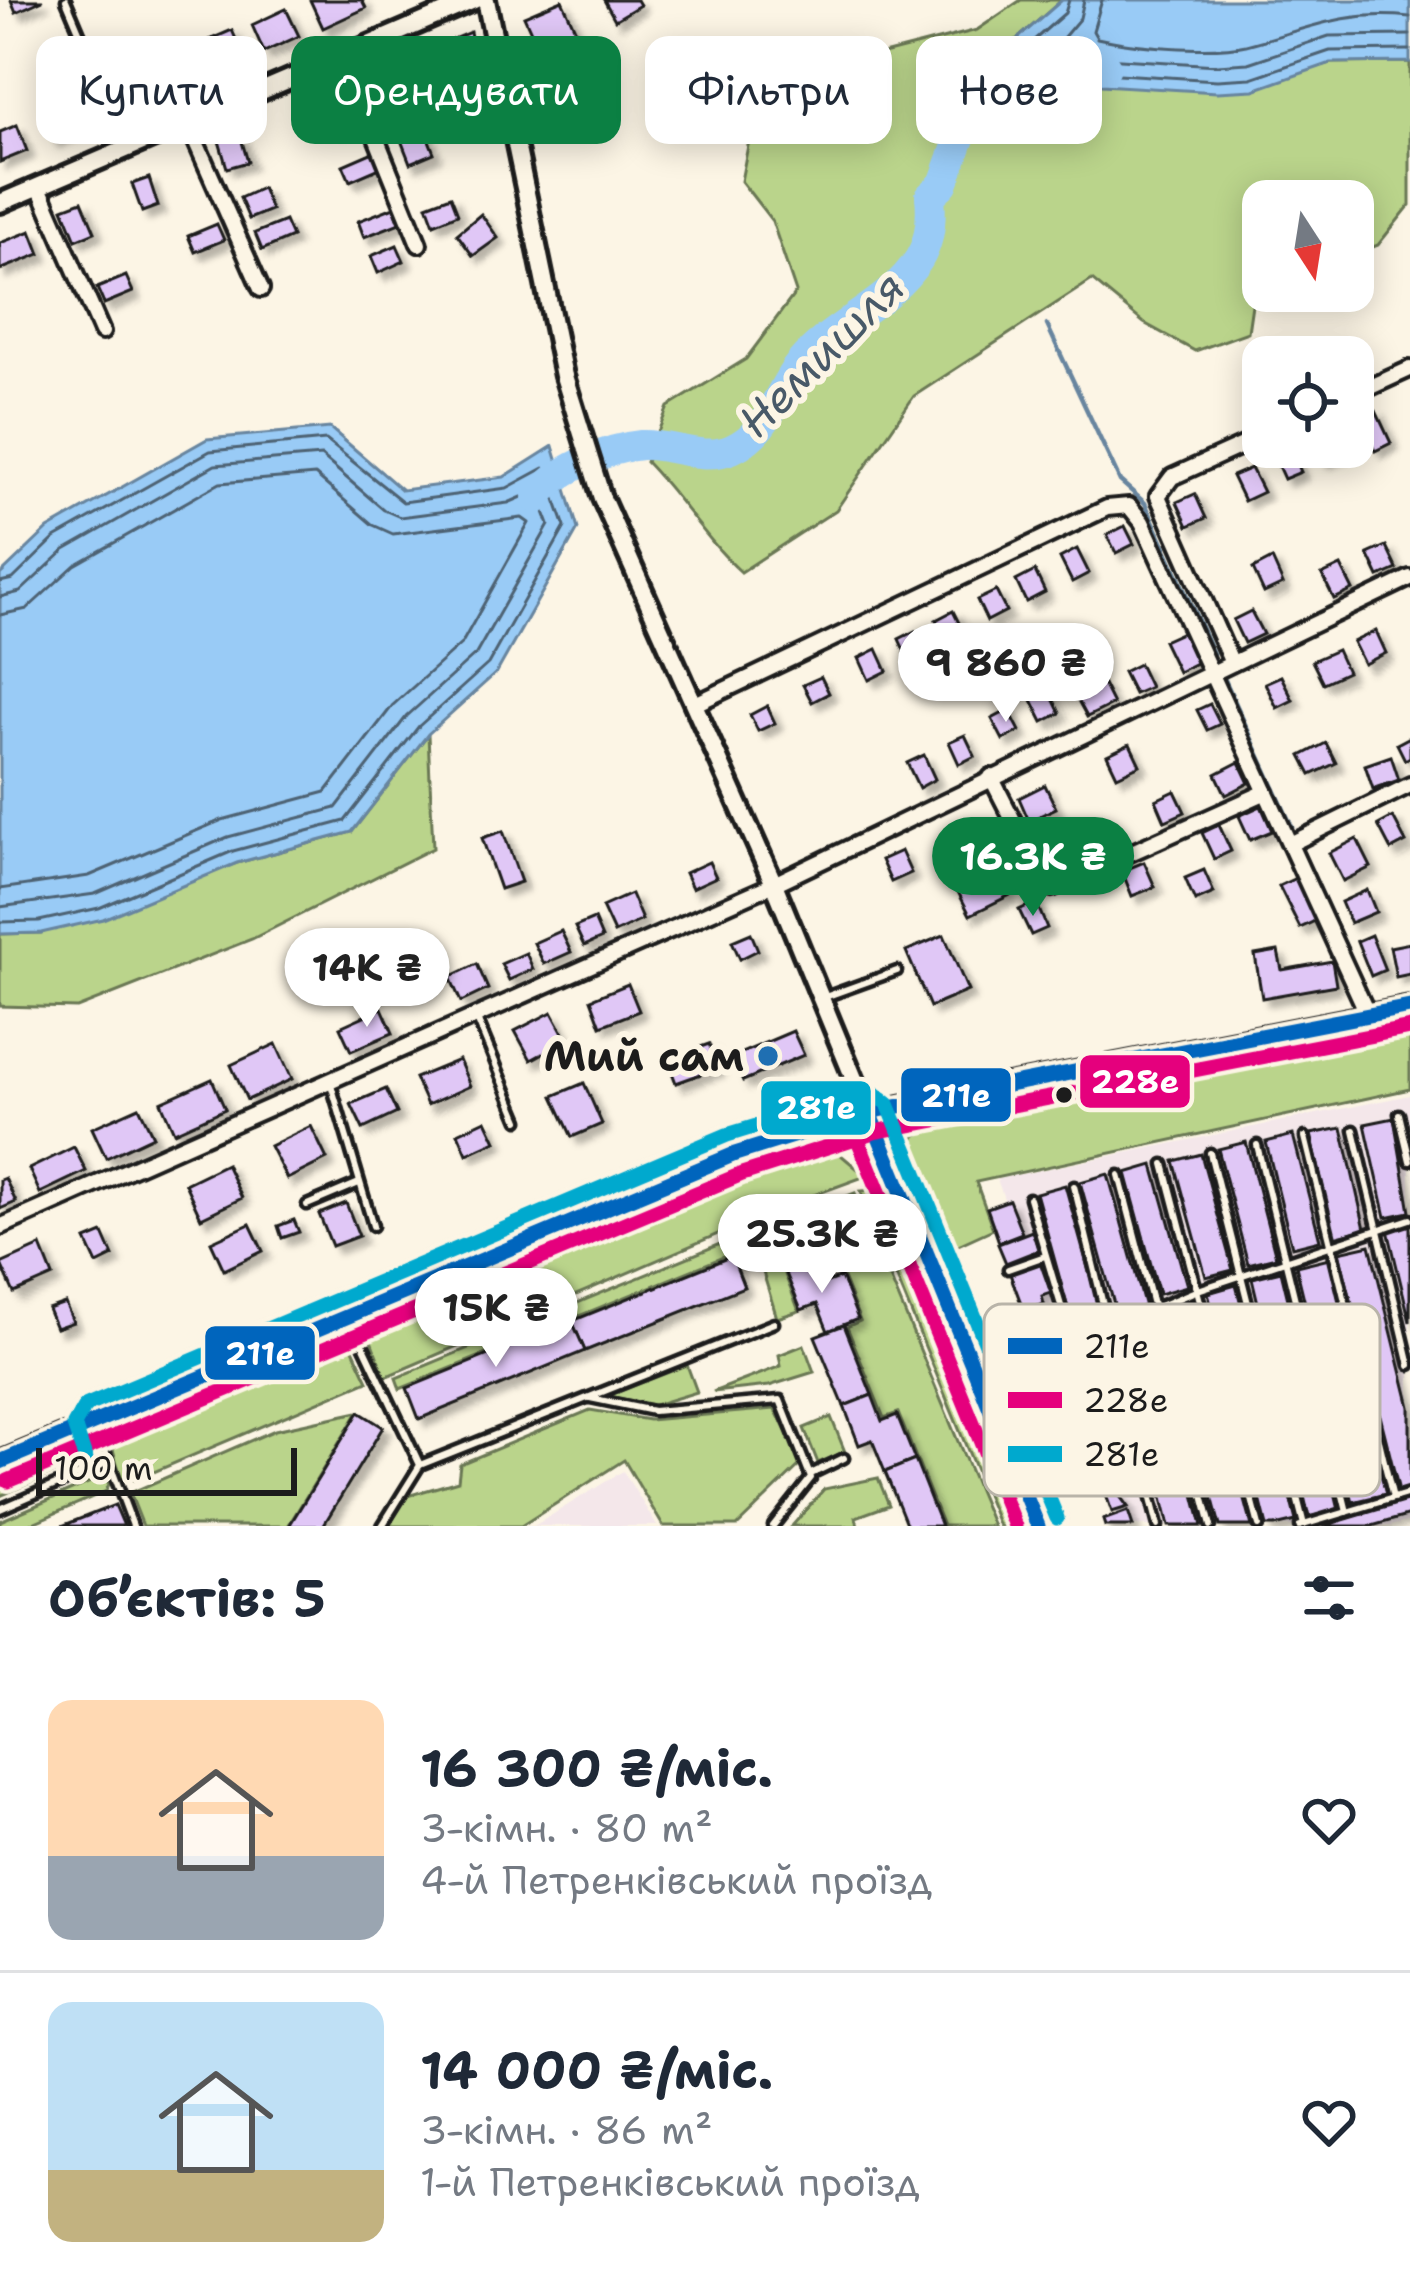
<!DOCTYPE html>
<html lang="uk">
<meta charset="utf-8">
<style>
:root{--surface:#fff;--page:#f2f2f3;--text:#1f2937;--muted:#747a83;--line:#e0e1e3;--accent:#0b8043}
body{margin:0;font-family:"Shantell Sans",sans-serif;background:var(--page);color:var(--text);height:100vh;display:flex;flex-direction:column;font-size:45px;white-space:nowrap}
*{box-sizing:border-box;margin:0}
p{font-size:39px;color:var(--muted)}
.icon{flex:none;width:66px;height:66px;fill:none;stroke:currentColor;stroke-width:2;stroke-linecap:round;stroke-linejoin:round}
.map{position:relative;height:1526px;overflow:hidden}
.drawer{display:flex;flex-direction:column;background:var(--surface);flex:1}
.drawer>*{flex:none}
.banner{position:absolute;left:36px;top:36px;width:1338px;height:108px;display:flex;gap:24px}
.needle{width:78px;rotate:168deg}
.fabs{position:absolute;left:1242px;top:180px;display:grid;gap:24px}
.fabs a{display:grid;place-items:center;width:132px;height:132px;border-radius:24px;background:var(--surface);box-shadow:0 6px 30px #0003;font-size:60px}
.scale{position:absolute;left:36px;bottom:30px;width:261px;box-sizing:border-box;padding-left:12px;border:6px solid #1c1c1c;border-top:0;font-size:33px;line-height:42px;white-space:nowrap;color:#1c1c1c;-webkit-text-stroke:9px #fcf5e5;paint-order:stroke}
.price{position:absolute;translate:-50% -102px;padding:0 27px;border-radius:42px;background:#fff;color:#222;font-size:39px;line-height:78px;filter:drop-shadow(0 3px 6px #0008)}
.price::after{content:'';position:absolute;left:50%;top:72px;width:36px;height:27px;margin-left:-18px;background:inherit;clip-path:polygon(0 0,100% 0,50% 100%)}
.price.current{background:var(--accent);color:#fff}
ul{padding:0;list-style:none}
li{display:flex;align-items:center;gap:36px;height:300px;padding:0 48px}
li+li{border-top:3px solid var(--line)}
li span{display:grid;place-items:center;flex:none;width:336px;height:240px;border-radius:24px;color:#555}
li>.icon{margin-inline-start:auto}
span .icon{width:144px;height:144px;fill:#fffc;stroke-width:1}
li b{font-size:51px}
h2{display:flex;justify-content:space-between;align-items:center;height:144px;padding:0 48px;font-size:51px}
.chip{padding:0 42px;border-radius:24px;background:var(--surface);box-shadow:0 6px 30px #0003;font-size:42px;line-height:108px}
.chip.current{background:var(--accent);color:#fff}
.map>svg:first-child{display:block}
</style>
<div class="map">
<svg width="1410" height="1526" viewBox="0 0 1410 1526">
<defs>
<filter id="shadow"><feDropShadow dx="7" dy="7" stdDeviation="3" flood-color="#0004"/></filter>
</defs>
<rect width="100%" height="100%" fill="#fcf5e5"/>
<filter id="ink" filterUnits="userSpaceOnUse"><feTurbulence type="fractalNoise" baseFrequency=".00833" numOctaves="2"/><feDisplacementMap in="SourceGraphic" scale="24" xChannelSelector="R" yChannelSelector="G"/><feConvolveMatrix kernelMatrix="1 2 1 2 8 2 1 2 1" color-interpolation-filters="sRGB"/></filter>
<g filter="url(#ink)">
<g fill="#f4e7ea">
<polygon points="1410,1095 1410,1521 1390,1526 1121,1526 997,1179"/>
<polygon points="623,1471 657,1526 534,1526"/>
</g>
<g fill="#bad48b" stroke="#6b7854" stroke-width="3">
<path d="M1021,0H1062L992,61L1294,74L1331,63L1410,62V205L1378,245L1353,255V201H1263V269L1257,270L1248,332L1195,351L1144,323L1092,280L914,396L836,510L741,572C705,539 681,498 646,462L668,407L746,359L796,292L772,221L741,181L754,115L860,60L977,30Z"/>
<polygon points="428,734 433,848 252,939 77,1008 0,1006 0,934 41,933 237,863 352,832"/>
<polygon points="1410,1030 1410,1089 976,1182 993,1229 936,1255 900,1168 915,1136 940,1123 1105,1098 1127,1084"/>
<polygon points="834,1149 866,1176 781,1207 385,1377 370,1338 383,1324 768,1169"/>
<polygon points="873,1190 882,1200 981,1438 1024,1526 999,1526 861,1191"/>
<polygon points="855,1193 993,1526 943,1526 898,1413 884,1418 847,1327 860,1321 832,1250 783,1269 799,1311 777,1318 751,1233"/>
<polygon points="744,1234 748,1247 400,1389 396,1378"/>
<polygon points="340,1342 352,1347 368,1381 135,1480 121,1477 112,1446 118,1437"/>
<polygon points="804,1345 814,1372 769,1386 713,1392 781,1366 779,1355"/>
<polygon points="687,1365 697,1392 654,1405 607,1396"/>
<polygon points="775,1409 802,1463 737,1526 663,1526 624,1460 521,1526 389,1526 407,1496 458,1481 460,1464 590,1410 649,1420"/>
<polygon points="358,1412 288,1526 143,1526 130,1493 275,1430"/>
<polygon points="831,1417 845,1452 818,1463 804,1428"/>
<polygon points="86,1448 95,1449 96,1455 0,1496 0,1483"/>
<polygon points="104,1476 109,1484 106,1491 26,1526 0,1526 0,1521"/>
<polygon points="878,1478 889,1505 856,1517 858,1526 792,1526 824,1489"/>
</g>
<g fill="#99cbf6" stroke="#67859f" stroke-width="3">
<polygon points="1062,0 1410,0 1410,62 1331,63 1254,90 1217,92 1101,85 991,62"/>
<polygon points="330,428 402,490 504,477 553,446 578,529 497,672 428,734 352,832 237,863 103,919 41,933 0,934 0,575 48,529 207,439"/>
</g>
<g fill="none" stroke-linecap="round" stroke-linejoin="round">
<g stroke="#4e6273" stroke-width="3">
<polyline points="1069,0 1065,13 1025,48 1027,57 1102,73 1217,80 1251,78 1330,51 1410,50"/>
<polyline points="1084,0 1080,18 1057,45 1104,58 1217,65 1248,63 1329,36 1410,35"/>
<path d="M1102,0L1093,31L1097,38C1131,46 1212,53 1246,45C1308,29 1342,10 1410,17"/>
<polyline points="0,582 13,579 55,538 210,451 326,440 403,502 507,488 544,468 565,527 488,664 419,726 345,821 233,851 99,908 39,921 0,922"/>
<polyline points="0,597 20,592 65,550 215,465 321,456 384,510 400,517 508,503 536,491 549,525 476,654 407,716 336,808 228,837 95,894 0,907"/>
<polyline points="0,615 27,609 75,565 220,483 315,475 373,525 393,534 522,518 529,523 462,643 393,705 326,792 222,820 89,876 0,889"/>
</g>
<g stroke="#67859f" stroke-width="4.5">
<polyline points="1047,325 1120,481 1145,503 1213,654"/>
<polyline points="1225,680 1292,827"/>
<polyline points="1303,853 1371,1002"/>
</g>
<path stroke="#99cbf6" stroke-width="30" d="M537,499C551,471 609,448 641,445C671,443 702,462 732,449C770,432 777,391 800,363C833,323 890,305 919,259C930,241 932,217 930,196L943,184L974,100L1106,67"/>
</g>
<g fill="#e0c7f6" stroke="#1c1c1c" stroke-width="3" filter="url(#shadow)">
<polygon points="11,0 43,0 16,12"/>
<polygon points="310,0 362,0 366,8 323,28"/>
<polygon points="562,0 580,40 542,56 524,16"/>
<polygon points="604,0 637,0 640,5 615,20"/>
<polygon points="286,9 299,36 264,52 252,25"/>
<polygon points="232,30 244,58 207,74 195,46"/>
<polygon points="470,32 477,64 456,71 446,42"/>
<polygon points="168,50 183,86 136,105 121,69"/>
<polygon points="436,83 443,100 414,111 407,94"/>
<polygon points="344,84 359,119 338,128 323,94"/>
<polygon points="586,85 592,110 564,117 558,92"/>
<polygon points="80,94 93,121 52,140 39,113"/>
<polygon points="17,125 27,151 0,162 0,132"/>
<polygon points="425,130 434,153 410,163 401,140"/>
<polygon points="240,135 248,162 227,168 219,141"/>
<polygon points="373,152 380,168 350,181 343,165"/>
<polygon points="149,178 158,206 142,212 132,184"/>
<polygon points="262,188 271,210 249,219 240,198"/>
<polygon points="451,196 458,214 434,224 427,205"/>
<polygon points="82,201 95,232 76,240 63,208"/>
<polygon points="394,207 400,223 364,237 358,221"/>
<polygon points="481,214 498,238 473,256 457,234"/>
<polygon points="285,221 292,237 262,250 255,233"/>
<polygon points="217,224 224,240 195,252 188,236"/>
<polygon points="31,231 40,254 0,270 0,243"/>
<polygon points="397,245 404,261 378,273 371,256"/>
<polygon points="126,276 133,292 104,304 97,288"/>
<polygon points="1376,411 1391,443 1375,451 1359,420"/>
<polygon points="1316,447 1338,447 1340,452 1322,461"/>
<polygon points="1291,449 1301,472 1284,479 1274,457"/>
<polygon points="1251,468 1263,492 1244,501 1232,476"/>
<polygon points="1195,494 1206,518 1188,526 1177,502"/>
<polygon points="1125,526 1134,544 1116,553 1107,535"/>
<polygon points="1386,546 1397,569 1379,577 1368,554"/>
<polygon points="1077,549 1089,573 1072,582 1060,558"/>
<polygon points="1272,559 1283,584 1264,593 1253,569"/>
<polygon points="1341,566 1353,590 1334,599 1322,575"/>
<polygon points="1035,571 1045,592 1026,602 1016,581"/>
<polygon points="996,591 1006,611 987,621 977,600"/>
<polygon points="953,611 965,635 948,643 936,620"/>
<polygon points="1251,611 1263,634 1244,643 1233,620"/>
<polygon points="915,631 926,652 909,661 899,639"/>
<polygon points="1376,631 1386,653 1364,664 1353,642"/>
<polygon points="1183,632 1198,662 1178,672 1163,641"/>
<polygon points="877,649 887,671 869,680 859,658"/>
<polygon points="1337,650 1347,672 1323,683 1312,661"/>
<polygon points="1139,664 1150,687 1134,694 1123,672"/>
<polygon points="1281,676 1293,700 1277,708 1265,683"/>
<polygon points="821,677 829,693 812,702 803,685"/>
<polygon points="1102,682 1113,704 1087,717 1075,695"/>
<polygon points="1049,690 1060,713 1043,722 1031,698"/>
<polygon points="1210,704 1220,724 1207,730 1197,710"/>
<polygon points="767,706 775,723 758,731 750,715"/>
<polygon points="1009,710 1020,731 1003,740 992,719"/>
<polygon points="965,735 975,756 959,764 949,742"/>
<polygon points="1410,737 1410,757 1405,760 1397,744"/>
<polygon points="1326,743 1336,763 1311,775 1301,756"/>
<polygon points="1130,744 1140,765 1117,776 1107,755"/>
<polygon points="924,755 935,779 919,788 907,763"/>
<polygon points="1391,756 1399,780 1373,789 1365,765"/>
<polygon points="1239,762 1249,783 1226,795 1216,774"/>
<polygon points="1045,785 1056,808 1029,821 1019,798"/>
<polygon points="1175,791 1185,812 1165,821 1156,800"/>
<polygon points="1261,806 1272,831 1250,840 1239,816"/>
<polygon points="1393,817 1406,842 1391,850 1378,825"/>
<polygon points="1219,825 1231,851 1214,859 1202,833"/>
<polygon points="503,831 521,882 500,889 482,838"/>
<polygon points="1069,833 1077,850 1048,863 1040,846"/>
<polygon points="1357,839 1371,867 1343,881 1329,853"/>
<polygon points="979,842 987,859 964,870 956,852"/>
<polygon points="901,851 911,873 891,882 881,860"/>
<polygon points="709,862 716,877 692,888 685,873"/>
<polygon points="1144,862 1155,887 1132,896 1122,871"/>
<polygon points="997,869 1010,895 970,915 957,890"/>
<polygon points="1204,870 1214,893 1195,901 1185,878"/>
<polygon points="1298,877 1319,919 1300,928 1279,886"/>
<polygon points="1367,890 1376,912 1350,923 1341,902"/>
<polygon points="631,894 642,920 614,933 602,907"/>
<polygon points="1036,902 1047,928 1031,935 1019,910"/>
<polygon points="594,919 602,938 584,946 575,927"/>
<polygon points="561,931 571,952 544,964 534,943"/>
<polygon points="751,933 758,950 740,959 732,941"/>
<polygon points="944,935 968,991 930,1007 906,951"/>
<polygon points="1371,935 1385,970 1371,976 1357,941"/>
<polygon points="1410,943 1410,974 1396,977 1390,947"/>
<polygon points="1278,951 1282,970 1332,961 1336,985 1262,998 1255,955"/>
<polygon points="526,953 533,969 509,980 501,964"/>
<polygon points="477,964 488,989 461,1002 450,977"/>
<polygon points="628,984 639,1011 601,1026 591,999"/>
<polygon points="382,1008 393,1033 351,1051 340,1027"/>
<polygon points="552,1012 567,1040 531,1060 515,1031"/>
<polygon points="793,1031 804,1055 743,1081 732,1057"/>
<polygon points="276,1044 292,1079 247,1100 231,1065"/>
<polygon points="709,1044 718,1068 676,1083 667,1059"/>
<polygon points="459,1060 470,1086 427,1105 415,1078"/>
<polygon points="212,1079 225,1109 174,1132 161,1102"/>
<polygon points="584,1083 602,1124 572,1137 553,1096"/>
<polygon points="386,1089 397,1113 363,1129 351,1104"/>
<polygon points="139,1107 153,1136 106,1158 92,1128"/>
<polygon points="1394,1118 1410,1212 1386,1217 1365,1124"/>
<polygon points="486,1120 496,1141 467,1154 458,1133"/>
<polygon points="311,1126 327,1159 287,1179 270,1146"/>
<polygon points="1342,1128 1365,1229 1334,1237 1311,1134"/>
<polygon points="1293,1135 1320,1240 1292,1247 1266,1142"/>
<polygon points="1246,1142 1276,1257 1248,1264 1218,1149"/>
<polygon points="74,1147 86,1171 40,1193 29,1169"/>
<polygon points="1201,1154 1233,1270 1206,1277 1174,1161"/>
<polygon points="226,1164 242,1198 201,1218 185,1184"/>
<polygon points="1153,1165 1187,1286 1159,1294 1126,1173"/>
<polygon points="1108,1174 1145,1307 1117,1315 1080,1182"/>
<polygon points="5,1178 16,1202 0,1209 0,1180"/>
<polygon points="1065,1185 1103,1322 1074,1330 1036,1193"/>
<polygon points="1009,1200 1022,1233 999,1242 987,1208"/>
<polygon points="346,1203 359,1236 332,1246 319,1214"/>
<polygon points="294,1220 299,1232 282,1238 278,1226"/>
<polygon points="250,1224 263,1251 224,1270 211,1242"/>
<polygon points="1410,1225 1410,1322 1388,1230"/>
<polygon points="1032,1231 1039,1250 1006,1263 998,1244"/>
<polygon points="103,1233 113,1256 97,1264 86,1240"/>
<polygon points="1370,1245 1410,1407 1410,1488 1399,1491 1339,1252"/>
<polygon points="41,1246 53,1276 14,1293 1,1264"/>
<polygon points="732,1256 744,1287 585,1351 572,1321"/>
<polygon points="1329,1258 1386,1494 1353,1502 1296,1266"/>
<polygon points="810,1261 819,1285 841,1277 858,1319 828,1331 817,1304 801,1310 785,1271"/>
<polygon points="1040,1262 1051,1293 1042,1296 1044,1304 1024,1311 1010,1274"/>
<polygon points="1281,1271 1339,1510 1309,1517 1252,1278"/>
<polygon points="1236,1285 1296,1521 1275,1526 1267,1526 1208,1293"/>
<polygon points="1192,1302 1252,1526 1220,1526 1162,1310"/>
<polygon points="65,1303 73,1322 56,1328 48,1309"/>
<polygon points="572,1321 585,1351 419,1419 407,1388"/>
<polygon points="1150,1321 1202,1526 1169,1526 1119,1328"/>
<polygon points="844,1325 872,1395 844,1406 815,1336"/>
<polygon points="872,1395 882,1421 897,1415 915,1460 885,1472 872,1440 859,1445 844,1406"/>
<polygon points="359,1412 383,1427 323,1526 289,1526"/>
<polygon points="915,1460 941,1526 907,1526 899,1506 885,1472"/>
<polygon points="1116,1491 1128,1507 1112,1512 1106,1495"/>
<polygon points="1410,1500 1410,1515 1372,1526 1323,1526"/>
<polygon points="115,1505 124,1526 62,1526"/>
<polygon points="1128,1511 1133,1526 1105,1526 1103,1520"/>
</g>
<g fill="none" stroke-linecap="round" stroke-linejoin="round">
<defs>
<g id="service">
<polyline points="66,0 127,145"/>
<polyline points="825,997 897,971"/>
<polyline points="477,1019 519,1120"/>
<polyline points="330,1081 373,1226"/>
<polyline points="1399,1114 1410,1161"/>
<polyline points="1354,1130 1410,1365"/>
<polyline points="1305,1137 1393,1498"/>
<polyline points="1257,1145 1347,1512"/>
<polyline points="1210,1153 1304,1525"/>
<polyline points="1164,1164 1259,1526"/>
<polyline points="1119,1175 1211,1526"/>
<polyline points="1074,1186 1141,1460"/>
<polyline points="1029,1198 1109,1467"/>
<polyline points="307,1205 359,1183"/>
<polyline points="1008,1269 1045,1256"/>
<polyline points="351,1319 420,1465 382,1526"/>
<polyline points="1069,1344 1198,1290 1410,1219"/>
<polyline points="590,1398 653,1411 780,1400 811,1478 773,1526"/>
<polyline points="95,1424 133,1526"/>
<polyline points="420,1465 774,1323"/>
<polyline points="811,1474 844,1458"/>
<polyline points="1030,1496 1141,1460 1158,1526"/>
<polyline points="0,1509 109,1462"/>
<polyline points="1300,1526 1410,1493"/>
</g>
<g id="minor">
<polyline points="343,56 419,244"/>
<polyline points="188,124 261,289"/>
<polyline points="39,187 102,332"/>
<polyline points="1353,395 1410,369"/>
<polyline points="1231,661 1158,496 1172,477 1263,436"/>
<polyline points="695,704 1107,508 1129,506 1142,522 1368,1015"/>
<polyline points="991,777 1044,881 1052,888 1266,792"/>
<polyline points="1290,844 1410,785"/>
<polyline points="0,1227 774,884 1410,578"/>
</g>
<g id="tertiary">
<polyline points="486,0 564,376 602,498 774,884 1038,1526"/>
<polyline points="0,203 474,0"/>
<polyline points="0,1462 735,1154 869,1112 1410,1007"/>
</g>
</defs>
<use href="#service" stroke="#1c1c1c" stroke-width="15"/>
<use href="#minor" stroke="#1c1c1c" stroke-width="22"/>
<use href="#tertiary" stroke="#1c1c1c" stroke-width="26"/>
<use href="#service" stroke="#fcf5e5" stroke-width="6"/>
<use href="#minor" stroke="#fcf5e5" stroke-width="14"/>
<use href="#tertiary" stroke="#fcf5e5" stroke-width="16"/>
<defs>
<g id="bus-1">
<polyline points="869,1112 1038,1526"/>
<polyline points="0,1462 735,1154 869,1112 1410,1007"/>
</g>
<g id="bus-2">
<polyline points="850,1120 1015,1526"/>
<polyline points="8,1481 742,1174 874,1132 1410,1028"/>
</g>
<polyline id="bus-3" points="89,1469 74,1425 85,1406 727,1135 871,1091 888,1104 1057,1518"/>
</defs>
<use href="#bus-1" stroke="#fcf5e5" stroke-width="24"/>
<use href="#bus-2" stroke="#fcf5e5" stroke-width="24"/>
<use href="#bus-3" stroke="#fcf5e5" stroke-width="24"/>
<use href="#bus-1" stroke="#0065bd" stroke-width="15"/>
<use href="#bus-2" stroke="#e5007d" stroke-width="15"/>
<use href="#bus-3" stroke="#00a9ce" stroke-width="15"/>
</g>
</g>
<circle fill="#1f6fb2" stroke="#fcf5e5" stroke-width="4.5" cx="768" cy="1056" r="12"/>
<circle fill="#1c1c1c" stroke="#fcf5e5" stroke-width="4.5" cx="1064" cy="1095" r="10"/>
<g text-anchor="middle" stroke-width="12" stroke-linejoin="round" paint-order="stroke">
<g font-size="42" font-weight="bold" fill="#1c1c1c" stroke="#fcf5e5" text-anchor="end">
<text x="744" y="1071">Мий сам</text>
</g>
<g font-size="45" font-style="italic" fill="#485968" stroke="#fcf5e5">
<text transform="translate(821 354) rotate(-45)" y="16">Немишля</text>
</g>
</g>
<rect x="984" y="1304" width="396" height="192" rx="18" fill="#fcf5e5" stroke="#b9b4a9" stroke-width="3"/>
<rect x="1008" y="1338" width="54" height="16" fill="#0065bd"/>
<rect x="1008" y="1392" width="54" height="16" fill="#e5007d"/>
<rect x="1008" y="1446" width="54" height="16" fill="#00a9ce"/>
<g font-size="33" fill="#1c1c1c">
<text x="1083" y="1358">211е</text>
<text x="1083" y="1412">228е</text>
<text x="1083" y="1466">281е</text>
</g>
<g stroke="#fcf5e5" stroke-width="4.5">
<rect x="1078" y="1053" width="114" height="57" rx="12" fill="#e5007d"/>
<rect x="899" y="1066" width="114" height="58" rx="12" fill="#0065bd"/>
<rect x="759" y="1079" width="114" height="58" rx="12" fill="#00a9ce"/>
<rect x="203" y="1324" width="114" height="58" rx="12" fill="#0065bd"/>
</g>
<g font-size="33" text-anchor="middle" font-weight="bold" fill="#fff">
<text x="1135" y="1093">228е</text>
<text x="956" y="1107">211е</text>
<text x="816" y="1119">281е</text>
<text x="260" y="1365">211е</text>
</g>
</svg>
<div class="fabs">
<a><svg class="needle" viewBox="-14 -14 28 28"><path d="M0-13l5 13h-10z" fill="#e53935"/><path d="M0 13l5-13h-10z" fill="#747a83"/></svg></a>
<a><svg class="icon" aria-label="locate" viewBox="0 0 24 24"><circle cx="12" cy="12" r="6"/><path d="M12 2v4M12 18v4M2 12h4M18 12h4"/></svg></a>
</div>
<div class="scale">100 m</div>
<b class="price" style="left:1006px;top:725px">9 860 ₴</b>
<b class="price current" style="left:1033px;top:919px">16.3K ₴</b>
<b class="price" style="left:367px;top:1030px">14K ₴</b>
<b class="price" style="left:822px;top:1296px">25.3K ₴</b>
<b class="price" style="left:496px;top:1370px">15K ₴</b>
<div class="banner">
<a class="chip">Купити</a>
<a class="chip current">Орендувати</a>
<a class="chip">Фільтри</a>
<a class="chip">Нове</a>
</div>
</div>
<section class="drawer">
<h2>Об’єктів: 5<svg class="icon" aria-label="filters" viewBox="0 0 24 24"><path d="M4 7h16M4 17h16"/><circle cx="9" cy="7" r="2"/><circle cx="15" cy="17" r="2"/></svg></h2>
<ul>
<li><span style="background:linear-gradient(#ffd9b3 65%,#9aa5b1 0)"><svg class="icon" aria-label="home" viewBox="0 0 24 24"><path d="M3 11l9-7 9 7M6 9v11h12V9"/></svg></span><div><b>16 300 ₴/міс.</b><p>3-кімн. · 80 m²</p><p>4-й Петренківський проїзд</p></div><svg class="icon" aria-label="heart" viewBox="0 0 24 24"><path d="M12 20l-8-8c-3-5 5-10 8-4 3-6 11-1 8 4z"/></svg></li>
<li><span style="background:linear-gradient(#bfe0f5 70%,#c2b280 0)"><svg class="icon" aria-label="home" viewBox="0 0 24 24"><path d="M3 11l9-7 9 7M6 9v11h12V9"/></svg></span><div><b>14 000 ₴/міс.</b><p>3-кімн. · 86 m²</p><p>1-й Петренківський проїзд</p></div><svg class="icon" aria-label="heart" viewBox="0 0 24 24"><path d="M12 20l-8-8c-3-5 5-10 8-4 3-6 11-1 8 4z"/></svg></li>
</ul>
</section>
